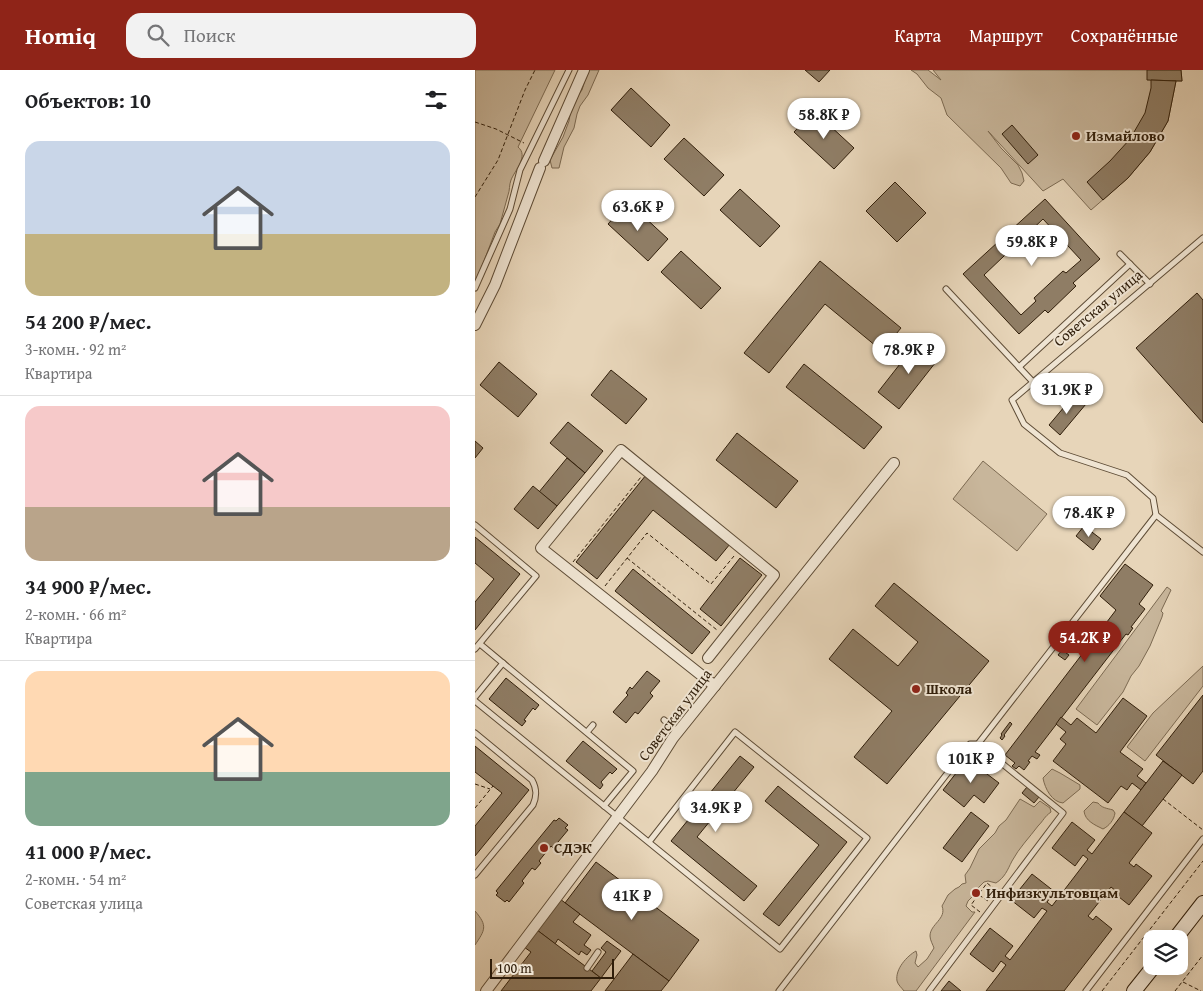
<!DOCTYPE html>
<html lang="ru">
<meta charset="utf-8">
<style>
:root{--surface:#fff;--page:#f2f2f2;--text:#202124;--muted:#757577;--line:#e0e0e0;--accent:#8f2418}
body{margin:0;font-family:"Gentium Book Plus",serif;background:var(--page);color:var(--text);height:100vh;display:flex;flex-direction:column;font-size:19px;white-space:nowrap}
*{box-sizing:border-box;margin:0}
p{font-size:16px;color:var(--muted)}
.icon{flex:none;width:28px;height:28px;fill:none;stroke:currentColor;stroke-width:2;stroke-linecap:round;stroke-linejoin:round}
.map{position:relative;flex:1;overflow:hidden}
.sheet{display:flex;flex-direction:column;background:var(--surface);width:475px}
.sheet>*{flex:none}
.fabs{position:absolute;left:668px;top:860px;display:grid;gap:10px}
.fabs a{display:grid;place-items:center;width:45px;height:45px;border-radius:10px;background:var(--surface);box-shadow:0 2px 12px #0003;font-size:25px}
.scale{position:absolute;left:15px;bottom:12px;width:124px;box-sizing:border-box;padding-left:5px;border:2px solid #301e0a;border-top:0;font-size:14px;line-height:18px;white-space:nowrap;color:#301e0a;-webkit-text-stroke:4px #efe4d2;paint-order:stroke}
.price{position:absolute;translate:-50% -42px;padding:0 11px;border-radius:18px;background:#fff;color:#222;font-size:16px;line-height:32px;filter:drop-shadow(0 1px 2px #0008)}
.price::after{content:'';position:absolute;left:50%;top:30px;width:15px;height:11px;margin-left:-8px;background:inherit;clip-path:polygon(0 0,100% 0,50% 100%)}
.price.selected{background:var(--accent);color:#fff}
ul{padding:0;list-style:none}
li{display:grid;align-content:center;gap:10px;height:265px;padding:0 25px}
li+li{border-top:1px solid var(--line)}
li span{display:grid;place-items:center;height:155px;border-radius:15px;color:#555}
li>.icon{margin-inline-start:auto}
span .icon{width:90px;height:90px;fill:#fffc;stroke-width:1}
li b{font-size:21px}
h2{display:flex;justify-content:space-between;align-items:center;height:60px;padding:0 25px;font-size:21px}
header{display:flex;align-items:center;gap:30px;box-sizing:border-box;height:70px;padding:0 25px;background:var(--accent);color:#fff}
header strong{font-size:24px}
nav{display:flex;gap:28px;margin-inline-start:auto;font-size:18px}
.search{width:350px;height:45px;background:var(--page);display:flex;align-items:center;gap:12px;box-sizing:border-box;padding:0 18px;border-radius:15px;color:var(--muted);font-size:19px}
main{display:flex;flex:1;min-height:0}
.map>svg:first-child{display:block}
</style>
<header>
<strong>Homiq</strong>
<div class="search"><svg class="icon" aria-label="search" viewBox="0 0 24 24"><circle cx="10" cy="10" r="6"/><path d="M15 15l6 6"/></svg>Поиск</div>
<nav><a>Карта</a><a>Маршрут</a><a>Сохранённые</a></nav>
</header>
<main>
<section class="sheet">
<h2>Объектов: 10<svg class="icon" aria-label="filters" viewBox="0 0 24 24"><path d="M4 7h16M4 17h16"/><circle cx="9" cy="7" r="2"/><circle cx="15" cy="17" r="2"/></svg></h2>
<ul>
<li><span style="background:linear-gradient(#c9d6e8 60%,#c2b280 0)"><svg class="icon" aria-label="home" viewBox="0 0 24 24"><path d="M3 11l9-7 9 7M6 9v11h12V9"/></svg></span><div><b>54 200 ₽/мес.</b><p>3-комн. · 92 m²</p><p>Квартира</p></div></li>
<li><span style="background:linear-gradient(#f6c9c9 65%,#b9a48a 0)"><svg class="icon" aria-label="home" viewBox="0 0 24 24"><path d="M3 11l9-7 9 7M6 9v11h12V9"/></svg></span><div><b>34 900 ₽/мес.</b><p>2-комн. · 66 m²</p><p>Квартира</p></div></li>
<li><span style="background:linear-gradient(#ffd9b3 65%,#7fa58c 0)"><svg class="icon" aria-label="home" viewBox="0 0 24 24"><path d="M3 11l9-7 9 7M6 9v11h12V9"/></svg></span><div><b>41 000 ₽/мес.</b><p>2-комн. · 54 m²</p><p>Советская улица</p></div></li>
</ul>
</section>
<div class="map">
<svg width="728" height="921" viewBox="0 0 728 921">
<rect width="100%" height="100%" fill="#e7d5b9"/>
<filter id="stains"><feTurbulence type="fractalNoise" baseFrequency=".004" numOctaves="4"/><feColorMatrix values="0 0 0 0 .2 0 0 0 0 .09 0 0 0 0 .02 0 0 0 .5 -.17"/></filter>
<radialGradient id="worn" r=".72"><stop offset=".6" stop-color="#630" stop-opacity="0"/><stop offset="1" stop-color="#630" stop-opacity=".3"/></radialGradient>
<g fill="#c8b69b" stroke="#7c6a52">
<path d="M0,0H80L43,77C54,86 40,100 36,110C34,115 35,120 33,125L25,154L20,162L0,215Z"/>
<polygon points="113,0 124,0 113,25 105,36 102,44 99,58 89,77 84,98 77,98 75,90 88,67 94,51 97,33 107,20"/>
<polygon points="436,0 453,0 466,10 458,0 706,0 707,11 701,11 693,51 675,82 653,108 616,140 588,109 568,121 513,61 526,78 543,95 547,103 549,111 545,116 536,113 526,98 472,45 466,28 453,18 442,4"/>
<polygon points="508,391 572,444 542,481 478,429"/>
<polygon points="692,517 696,520 686,541 688,543 687,547 675,576 664,596 656,606 648,622 622,655 601,639"/>
<polygon points="728,596 728,616 670,691 652,677 678,643"/>
<path d="M577,699L585,703L605,715V719L588,733C577,732 570,719 568,708Z"/>
<path d="M545,729L559,737L565,731L575,738L576,742C569,747 569,750 563,756C554,768 544,778 537,791C532,801 530,807 521,813L513,811L509,812L503,818L499,825L493,831L491,836L497,842H500L441,921H429C427,918 423,915 422,911C420,899 432,886 441,881L442,885L440,893L443,897L452,889L459,878C458,875 455,870 455,866C455,854 472,849 467,836L473,825L480,819L484,817L487,814L491,813L490,805L495,798L504,779L520,763L524,756L531,750Z"/>
<path d="M618,732L623,733C627,738 631,738 638,740L640,743C639,750 634,756 628,759C620,755 610,751 609,741Z"/>
<path d="M0,841C13,856 10,860 0,875Z"/>
</g>
<g fill="#8f7d65" stroke="#301e0a" fill-rule="evenodd">
<polygon points="330,0 355,0 344,12"/>
<polygon points="672,0 706,0 707,11 672,10"/>
<polygon points="676,10 701,11 693,51 675,82 653,108 628,130 612,112 635,91 655,69 670,43 676,18"/>
<polygon points="156,18 195,55 176,77 136,40"/>
<polygon points="339,41 379,78 359,99 319,62"/>
<polygon points="537,55 563,85 553,94 527,64"/>
<polygon points="209,68 249,105 229,126 189,89"/>
<polygon points="420,112 451,143 422,172 391,141"/>
<polygon points="265,119 305,156 285,177 245,140"/>
<path d="M570,129L625,189L598,213L601,216L573,243L570,240L544,264L488,204ZM568,149L606,190L591,203L588,201L559,228L561,231L546,245L509,205Z"/>
<polygon points="153,132 193,169 173,191 133,154"/>
<polygon points="206,181 246,218 226,239 186,202"/>
<polygon points="345,191 426,258 407,281 350,234 294,303 269,283"/>
<polygon points="657,207 662,212 655,219 650,215"/>
<polygon points="722,223 728,230 728,353 661,278"/>
<polygon points="443,271 464,288 424,339 403,322"/>
<polygon points="24,292 62,324 43,347 5,315"/>
<polygon points="329,294 407,357 389,379 311,317"/>
<polygon points="136,300 172,329 151,354 116,325"/>
<polygon points="600,324 611,334 585,365 574,355"/>
<polygon points="93,352 128,381 110,403 75,373"/>
<polygon points="262,363 323,411 301,438 241,390"/>
<polygon points="0,371 8,378 0,388"/>
<polygon points="92,388 110,403 82,436 64,422"/>
<polygon points="171,405 255,474 241,491 178,440 122,509 101,492"/>
<polygon points="58,416 82,436 63,459 39,439"/>
<polygon points="609,456 626,469 618,480 601,466"/>
<polygon points="0,467 45,504 0,560 0,532 19,509 0,493"/>
<polygon points="265,488 287,505 246,556 225,539"/>
<polygon points="650,494 678,515 664,534 670,539 656,557 658,558 653,565 651,564 560,682 565,685 562,689 557,686 553,691 555,692 549,700 544,696 541,699 537,696 540,693 530,685 621,566 617,563 621,559 625,561 641,540 625,526"/>
<polygon points="158,499 235,562 217,584 140,521"/>
<polygon points="419,513 514,591 412,714 379,687 417,641 354,589 378,559 423,596 443,572 400,536"/>
<polygon points="587,580 594,585 590,590 583,585"/>
<polygon points="172,601 185,611 175,623 178,626 163,644 160,642 151,653 138,642 153,625 151,623 155,617 157,619"/>
<polygon points="31,608 64,635 60,640 58,638 49,650 51,651 47,656 14,629"/>
<polygon points="728,625 728,701 718,714 681,685"/>
<polygon points="648,628 672,646 645,682 668,699 662,706 671,713 666,720 657,713 652,720 646,716 633,733 578,691 591,674 585,669 591,662 581,654 586,647 596,655 602,648 621,663"/>
<polygon points="535,652 537,654 529,665 530,666 527,670 525,668 527,665 526,664"/>
<polygon points="108,671 142,699 137,704 135,702 126,712 128,715 125,719 91,691"/>
<polygon points="0,676 54,720 0,786 0,756 27,723 0,702"/>
<polygon points="265,686 279,697 222,767 282,816 269,831 196,771"/>
<polygon points="492,689 524,713 509,733 499,725 489,737 468,720"/>
<polygon points="688,691 707,705 667,756 649,742"/>
<polygon points="303,716 372,772 304,856 288,844 344,775 290,731"/>
<polygon points="552,717 564,727 559,733 547,723"/>
<polygon points="496,742 514,756 487,792 468,778"/>
<polygon points="649,742 677,763 654,793 659,797 661,794 677,806 654,835 639,823 641,821 636,817 613,846 618,850 621,846 637,859 589,921 511,921 531,895 526,891 518,902 495,884 515,858 538,876 530,886 535,890 572,841 567,838 559,848 536,830 557,804 580,822 572,832 577,836 613,789 608,785 600,796 577,778 597,752 620,770 612,780 617,784"/>
<polygon points="84,748 93,755 90,758 93,760 78,778 76,776 64,791 66,793 60,800 57,798 47,811 49,813 34,832 32,830 30,832 21,825 23,823 21,821 79,750 81,751"/>
<polygon points="121,792 224,870 194,911 90,833"/>
<polygon points="85,829 105,844 98,852 116,865 109,875 116,880 112,885 106,881 104,885 83,869 80,874 62,860"/>
<polygon points="62,860 126,908 116,921 26,921 56,882 49,877"/>
<polygon points="132,871 146,881 126,908 117,901 131,882 126,878"/>
<polygon points="158,884 194,911 186,921 130,921"/>
<polygon points="474,911 486,921 466,921"/>
</g>
<g fill="none" stroke-linecap="round" stroke-linejoin="round">
<defs>
<g id="service">
<polyline points="645,184 675,214"/>
<polyline points="0,218 35,139 45,100 94,0"/>
<polyline points="471,219 558,312"/>
<polyline points="544,297 655,194"/>
<polyline points="681,445 678,428 652,405 585,383 549,354 537,330 728,168"/>
<polyline points="0,455 61,506 0,579"/>
<polyline points="5,574 158,701 129,736"/>
<polyline points="0,627 28,593"/>
<polyline points="0,631 305,879 392,768 260,662 174,772"/>
<polyline points="189,650 203,662"/>
<polyline points="112,662 118,655"/>
<path d="M0,663L57,710C62,719 62,726 58,735L0,805"/>
<polyline points="112,898 123,882"/>
<polyline points="304,921 495,674 503,674"/>
<polyline points="454,921 588,743 503,674 681,445 728,482"/>
<polyline points="611,921 728,769"/>
</g>
<g id="minor">
<polyline points="69,91 109,0"/>
<polyline points="0,255 20,215 65,98"/>
<polyline points="233,588 299,505 146,380 66,478 240,616"/>
<polyline points="11,921 177,701 198,668 419,393"/>
</g>
<g id="secondary">
<polyline points="700,869 728,833"/>
<polyline points="659,921 679,896"/>
</g>
</defs>
<use href="#service" stroke="#5e4c36" stroke-width="7"/>
<use href="#minor" stroke="#5e4c36" stroke-width="12"/>
<use href="#secondary" stroke="#301e0a" stroke-width="16"/>
<g stroke="#301e0a" stroke-width="1" stroke-dasharray="4 2.5" stroke-linecap="butt">
<polyline points="0,52 21,59 49,73"/>
<polyline points="0,127 23,90 50,20 60,0"/>
<polyline points="152,488 242,560"/>
<polyline points="98,492 166,407"/>
<polyline points="130,516 172,463 236,514 259,486"/>
<polyline points="0,714 15,719"/>
<polyline points="688,729 728,760"/>
<polyline points="0,738 18,716"/>
<polyline points="504,825 513,831"/>
<polyline points="505,842 496,835 512,813 522,821"/>
<polyline points="708,912 726,921"/>
<polyline points="627,921 728,791"/>
<polyline points="700,921 728,885"/>
</g>
<use href="#service" stroke="#efe4d2" stroke-width="5"/>
<use href="#minor" stroke="#efe4d2" stroke-width="10"/>
<use href="#secondary" stroke="#efe4d2" stroke-width="14"/>
</g>
<g fill="#8f2418" stroke="#efe4d2" stroke-width="2">
<circle cx="601" cy="66" r="5"/>
<circle cx="441" cy="619" r="5"/>
<circle cx="69" cy="778" r="5"/>
<circle cx="501" cy="823" r="5"/>
</g>
<g text-anchor="middle" stroke-width="4" stroke-linejoin="round" paint-order="stroke">
<g font-size="15" font-weight="bold" fill="#301e0a" stroke="#efe4d2" text-anchor="start">
<text x="611" y="71">Измайлово</text>
<text x="451" y="624">Школа</text>
<text x="79" y="783">СДЭК</text>
<text x="511" y="828">Инфизкультовцам</text>
</g>
<g font-size="15" fill="#301e0a" stroke="#efe4d2">
<text transform="translate(623 238) rotate(-40)" y="5">Советская улица</text>
<text transform="translate(200 645) rotate(-53)" y="5">Советская улица</text>
</g>
</g>
<rect width="100%" height="100%" filter="url(#stains)"/>
<rect width="100%" height="100%" fill="url(#worn)"/>
</svg>
<div class="fabs">
<a><svg class="icon" aria-label="layers" viewBox="0 0 24 24"><path d="M12 4l9 5-9 5-9-5zM3 14l9 5 9-5"/></svg></a>
</div>
<div class="scale">100 m</div>
<b class="price" style="left:349px;top:70px">58.8K ₽</b>
<b class="price" style="left:163px;top:162px">63.6K ₽</b>
<b class="price" style="left:557px;top:197px">59.8K ₽</b>
<b class="price" style="left:434px;top:305px">78.9K ₽</b>
<b class="price" style="left:592px;top:345px">31.9K ₽</b>
<b class="price" style="left:614px;top:468px">78.4K ₽</b>
<b class="price selected" style="left:610px;top:593px">54.2K ₽</b>
<b class="price" style="left:496px;top:714px">101K ₽</b>
<b class="price" style="left:241px;top:763px">34.9K ₽</b>
<b class="price" style="left:157px;top:851px">41K ₽</b>
</div>
</main>
